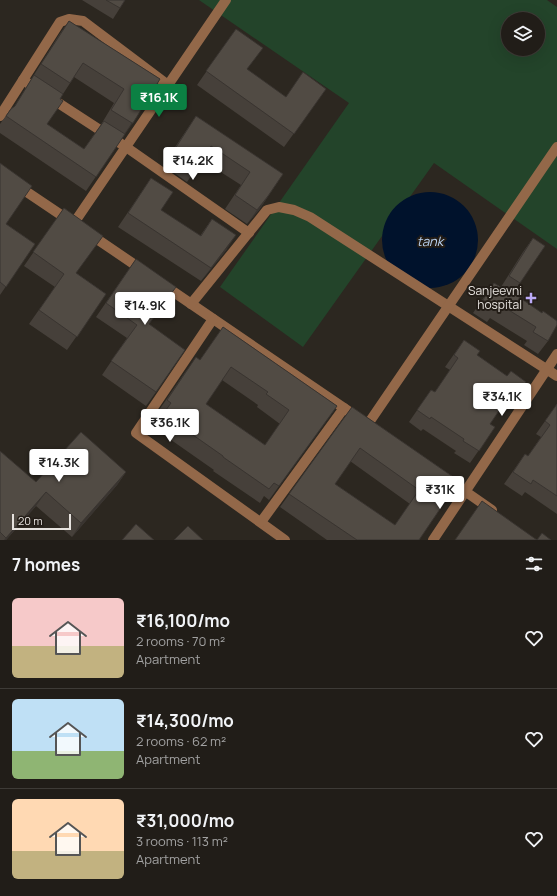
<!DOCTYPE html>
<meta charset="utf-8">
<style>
:root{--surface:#211d18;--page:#2d2a25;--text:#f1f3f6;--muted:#a2a2a2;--line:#3e3b37;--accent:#0b8043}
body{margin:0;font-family:Manrope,sans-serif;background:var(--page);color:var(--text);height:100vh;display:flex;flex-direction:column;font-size:15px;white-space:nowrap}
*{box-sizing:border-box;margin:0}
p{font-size:13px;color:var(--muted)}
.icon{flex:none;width:22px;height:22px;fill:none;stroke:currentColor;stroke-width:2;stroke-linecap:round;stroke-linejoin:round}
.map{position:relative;height:540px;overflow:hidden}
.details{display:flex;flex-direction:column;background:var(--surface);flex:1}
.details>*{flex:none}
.buttons{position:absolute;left:501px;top:12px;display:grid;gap:8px}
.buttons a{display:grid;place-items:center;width:44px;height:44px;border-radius:50%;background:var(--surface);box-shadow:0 4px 16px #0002,0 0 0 1px var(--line);font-size:20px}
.scale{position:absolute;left:12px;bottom:10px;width:59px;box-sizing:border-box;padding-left:4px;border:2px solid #e6e2de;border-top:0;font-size:11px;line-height:14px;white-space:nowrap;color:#e6e2de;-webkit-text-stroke:3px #231d17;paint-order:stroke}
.price{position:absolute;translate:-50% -34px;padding:0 9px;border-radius:4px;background:#fff;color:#222;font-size:13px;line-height:26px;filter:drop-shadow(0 1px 2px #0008)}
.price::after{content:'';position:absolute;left:50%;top:24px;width:12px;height:9px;margin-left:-6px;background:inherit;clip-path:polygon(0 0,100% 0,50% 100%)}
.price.selected{background:var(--accent);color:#fff}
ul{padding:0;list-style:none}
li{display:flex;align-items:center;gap:12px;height:100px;padding:0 12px}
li+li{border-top:1px solid var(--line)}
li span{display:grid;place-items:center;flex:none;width:112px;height:80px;border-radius:6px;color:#555}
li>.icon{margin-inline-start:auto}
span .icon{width:48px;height:48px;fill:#fffc;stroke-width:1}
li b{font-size:17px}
h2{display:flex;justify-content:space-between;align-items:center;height:48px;padding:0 12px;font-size:17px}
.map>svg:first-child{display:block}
</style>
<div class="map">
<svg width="557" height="540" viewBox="0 0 557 540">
<rect width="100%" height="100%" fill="#2c2720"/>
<path fill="#23442a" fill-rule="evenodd" d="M199,0H547L557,7V249L434,163L303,347L220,287L349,103ZM508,19H538V49H508Z"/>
<circle fill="#00122c" cx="430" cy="240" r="48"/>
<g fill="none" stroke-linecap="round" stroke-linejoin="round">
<g stroke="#936849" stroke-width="10">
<polyline points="23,80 126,147 249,233"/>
<polyline points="0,116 60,22 69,19 83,21 168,85"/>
<polyline points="0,174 70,221"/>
<polyline points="74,223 226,0"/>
<polyline points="88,233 144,271"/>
<polyline points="162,284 360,419"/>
<polyline points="191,304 267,210 279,207 294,210 310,217 557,376"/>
<polyline points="213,319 136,433 285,540"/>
<polyline points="368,424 557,147"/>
<polyline points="446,478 492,510"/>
<polyline points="261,522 344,408"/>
<polyline points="433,540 557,354"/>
</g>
</g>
<g fill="#46403a" fill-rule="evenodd">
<polygon points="82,0 125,0 113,19"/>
<path d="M69,21L160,79L123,137L86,191L0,133V124L11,109L14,107L32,78L59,35ZM74,77L114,103L102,123L84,149L47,124L63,94Z"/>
<polygon points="236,29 247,70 286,97 326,89 284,147 197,85"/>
<polygon points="196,116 283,174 259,210 247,224 225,209 241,185 202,160 187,182 163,165"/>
<polygon points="0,163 6,224 35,244 0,295"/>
<polygon points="151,178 161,210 200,236 212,219 227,249 201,281 118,227"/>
<polygon points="64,208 76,273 106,294 67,350 29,324 55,287 24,266"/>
<polygon points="533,238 545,246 513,293 548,341 538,354 524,345 527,341 490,318 487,322 473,313 494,283 501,287 523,252"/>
<polygon points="136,259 149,324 156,392 146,406 102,375 127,338 96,317"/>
<path d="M223,327L337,406L269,500L264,496L260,503L213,471L214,470L154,428L161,417L157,413L186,371L200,360ZM222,380L258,405L257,407L280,424L265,445L206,404Z"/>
<polygon points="464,340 477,355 507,376 526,382 505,411 501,408 490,424 495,427 470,463 454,453 456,451 423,429 421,431 409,422 431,390 435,392 450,370 445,367"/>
<polygon points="557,404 557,514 525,492 522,496 504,484 525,454 528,456 541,437 536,434"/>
<path d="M352,407L459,481L419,540H327L280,507ZM350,461L410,504L395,525L335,484Z"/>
<polygon points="0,451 36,482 126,472 117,485 72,537 36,506 6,540 0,540"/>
</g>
<g fill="#393430">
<polygon points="132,123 133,123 123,137 122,137"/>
<polygon points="268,196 259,210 247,224 257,210"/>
<polygon points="236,235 227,249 201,281 211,268"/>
<polygon points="126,472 117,485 72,537 81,523"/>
<polygon points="46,492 36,506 6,540 4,540"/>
</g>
<g fill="#514b44" stroke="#393430" fill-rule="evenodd">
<polygon points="106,0 125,0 120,8"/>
<polygon points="69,21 160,79 133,123 132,123 111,110 124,89 83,63 70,83 41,64"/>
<polygon points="236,29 263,48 247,69 286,97 303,72 326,89 294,134 206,71"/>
<polygon points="34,75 63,94 60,99 63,101 47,124 84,149 104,121 125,134 96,177 6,116 11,109 15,106"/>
<polygon points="196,116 283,174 268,196 257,210 235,195 250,172 211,146 197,168 173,152"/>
<polygon points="0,163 32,186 6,224 35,244 6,287 0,282"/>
<polygon points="151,178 173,192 161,210 201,236 212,219 236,235 211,268 128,213"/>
<polygon points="64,208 103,236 76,273 106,294 77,337 39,310 64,274 33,252"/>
<polygon points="533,238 545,246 520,283 509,276"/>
<polygon points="136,259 176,287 149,324 185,350 156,392 111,361 137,325 106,303"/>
<polygon points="494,283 502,288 503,286 542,313 543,311 557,321 557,325 548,341 533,332 536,327 499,304 497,308 483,300"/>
<path d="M223,327L337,406L279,486L274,483L269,489L223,457V456L163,414L171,403L167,400L196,357L200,360ZM231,367L268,392L266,394L289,410L265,445L206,404Z"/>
<polygon points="464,340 480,351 477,355 507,376 511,371 526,382 514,399 509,396 490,424 495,427 479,451 463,441 464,439 431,417 430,419 417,410 431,390 435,392 458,358 454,355"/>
<polygon points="557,404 557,496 533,480 531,484 513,472 525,454 528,456 550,425 545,421"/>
<path d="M352,407L459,481L419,540H357L289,494ZM360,448L419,490L395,525L335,484Z"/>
<polygon points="81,432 126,472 81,523 46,492 6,538 0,532 0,451 36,482"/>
<polygon points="482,501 537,540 542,533 551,540 455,540"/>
<polygon points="136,524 154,540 122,540"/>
<polygon points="188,526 203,540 174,540"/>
</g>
<path fill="#bbaaf6" stroke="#231d17" stroke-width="1.5" d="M529 292h4v4h4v4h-4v4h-4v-4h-4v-4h4z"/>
<g text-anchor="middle" stroke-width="4" stroke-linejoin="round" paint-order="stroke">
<g font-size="12" fill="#e6e2de" stroke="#231d17" text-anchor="end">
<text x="522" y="295">Sanjeevni<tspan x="522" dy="14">hospital</tspan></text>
</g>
<g font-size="13" font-style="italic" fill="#b9d1f0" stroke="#231d17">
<text x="430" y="246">tank</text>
</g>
</g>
</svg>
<div class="buttons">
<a><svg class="icon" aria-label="layers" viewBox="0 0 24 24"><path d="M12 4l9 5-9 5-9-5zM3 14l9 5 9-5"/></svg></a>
</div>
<div class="scale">20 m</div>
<b class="price selected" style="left:159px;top:118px">₹16.1K</b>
<b class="price" style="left:193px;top:181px">₹14.2K</b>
<b class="price" style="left:145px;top:326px">₹14.9K</b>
<b class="price" style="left:502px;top:417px">₹34.1K</b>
<b class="price" style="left:170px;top:443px">₹36.1K</b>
<b class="price" style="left:59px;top:483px">₹14.3K</b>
<b class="price" style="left:440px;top:510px">₹31K</b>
</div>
<section class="details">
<h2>7 homes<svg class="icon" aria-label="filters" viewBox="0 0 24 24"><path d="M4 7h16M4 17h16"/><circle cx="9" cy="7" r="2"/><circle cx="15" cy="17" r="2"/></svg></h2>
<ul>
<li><span style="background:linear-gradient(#f6c9c9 60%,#c2b280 0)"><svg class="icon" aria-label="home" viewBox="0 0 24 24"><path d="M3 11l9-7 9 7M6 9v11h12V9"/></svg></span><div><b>₹16,100/mo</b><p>2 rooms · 70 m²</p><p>Apartment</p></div><svg class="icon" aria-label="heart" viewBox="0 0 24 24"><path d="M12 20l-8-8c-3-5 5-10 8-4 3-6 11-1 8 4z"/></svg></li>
<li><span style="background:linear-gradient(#bfe0f5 65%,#8fb573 0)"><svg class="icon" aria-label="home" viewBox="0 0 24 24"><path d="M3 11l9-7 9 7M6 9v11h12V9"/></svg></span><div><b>₹14,300/mo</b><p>2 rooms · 62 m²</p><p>Apartment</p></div><svg class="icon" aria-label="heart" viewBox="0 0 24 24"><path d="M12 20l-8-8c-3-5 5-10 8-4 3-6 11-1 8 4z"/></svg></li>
<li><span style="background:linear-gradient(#ffd9b3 65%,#c2b280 0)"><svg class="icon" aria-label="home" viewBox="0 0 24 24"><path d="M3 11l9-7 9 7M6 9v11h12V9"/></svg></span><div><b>₹31,000/mo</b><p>3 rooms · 113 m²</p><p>Apartment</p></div><svg class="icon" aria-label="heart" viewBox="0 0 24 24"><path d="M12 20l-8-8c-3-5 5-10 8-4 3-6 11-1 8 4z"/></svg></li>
</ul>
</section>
